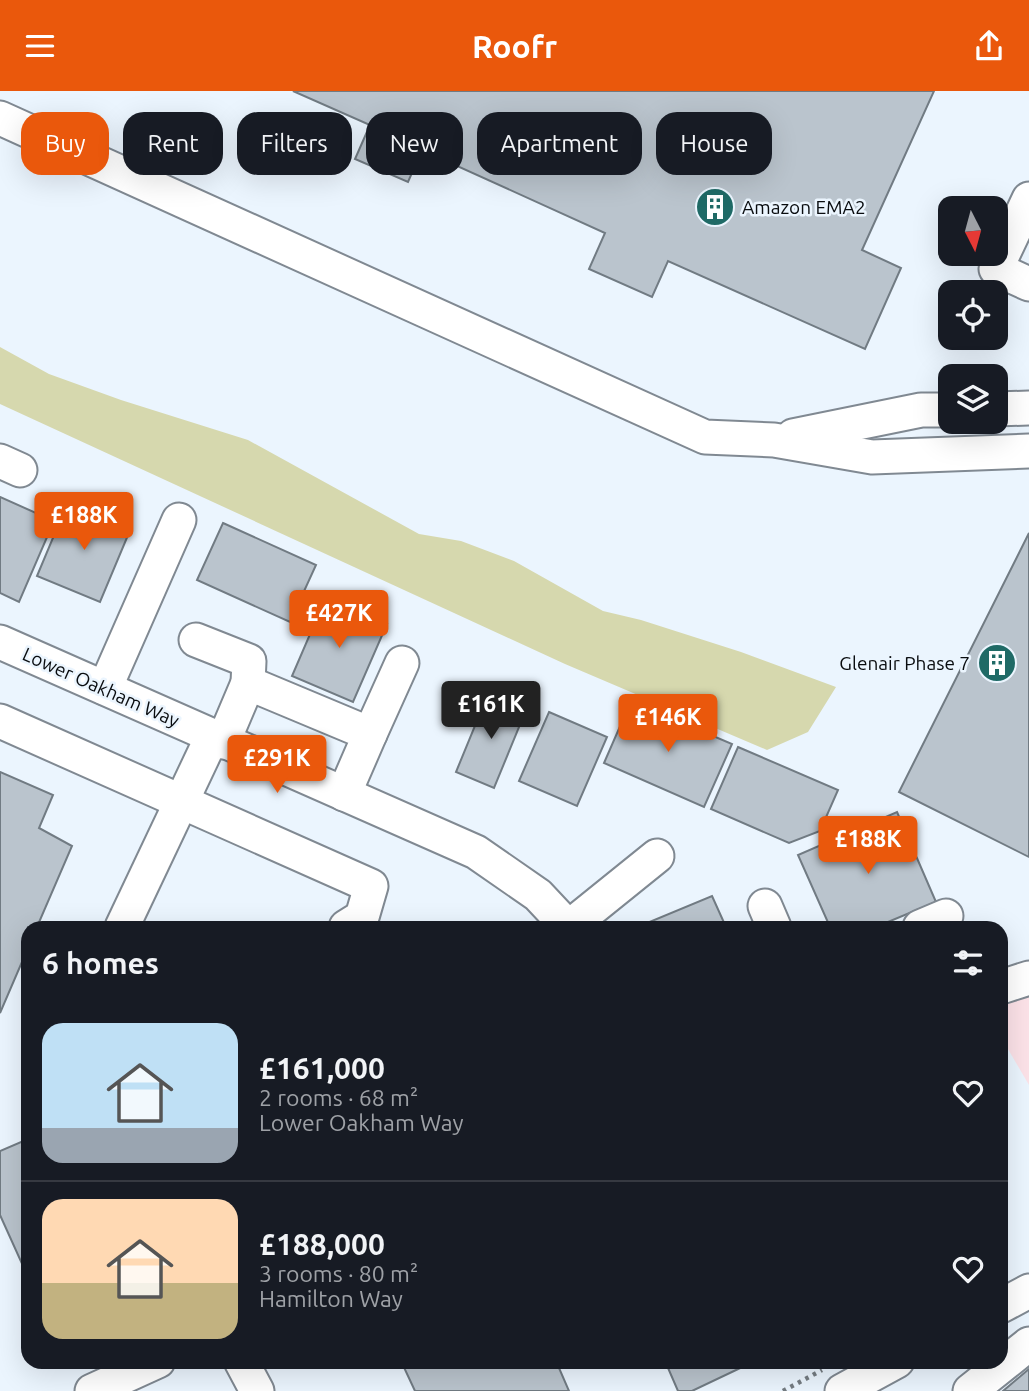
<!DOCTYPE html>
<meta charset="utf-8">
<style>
:root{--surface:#171b24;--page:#242831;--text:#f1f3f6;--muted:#9ea1a6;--line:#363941;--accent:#ea580c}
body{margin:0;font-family:Ubuntu,sans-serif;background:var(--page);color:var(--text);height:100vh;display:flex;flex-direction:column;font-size:26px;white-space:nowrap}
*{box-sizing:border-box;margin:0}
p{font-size:23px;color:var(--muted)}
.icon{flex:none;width:38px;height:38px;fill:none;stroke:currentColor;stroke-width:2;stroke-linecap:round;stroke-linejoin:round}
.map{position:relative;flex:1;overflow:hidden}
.drawer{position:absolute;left:21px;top:830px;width:987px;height:448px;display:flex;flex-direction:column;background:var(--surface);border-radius:21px;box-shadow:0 7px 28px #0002}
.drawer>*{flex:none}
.guide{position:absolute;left:21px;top:21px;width:987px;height:63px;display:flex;gap:14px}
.needle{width:46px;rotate:174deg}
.buttons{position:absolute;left:938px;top:105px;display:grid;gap:14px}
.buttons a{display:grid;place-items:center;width:70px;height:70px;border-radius:14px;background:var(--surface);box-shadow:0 7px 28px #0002;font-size:35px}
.price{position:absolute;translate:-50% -60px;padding:0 16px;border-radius:7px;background:var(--accent);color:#fff;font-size:23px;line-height:46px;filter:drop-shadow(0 2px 4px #0008)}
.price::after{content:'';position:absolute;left:50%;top:42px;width:21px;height:16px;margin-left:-10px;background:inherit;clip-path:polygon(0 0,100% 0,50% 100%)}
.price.active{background:#222;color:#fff}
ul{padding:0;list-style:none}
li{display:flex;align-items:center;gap:21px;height:175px;padding:0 21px}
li+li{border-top:2px solid var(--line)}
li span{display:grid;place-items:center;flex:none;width:196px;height:140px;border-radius:21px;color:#555}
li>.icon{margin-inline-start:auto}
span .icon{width:84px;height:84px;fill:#fffc;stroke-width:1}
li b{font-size:30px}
h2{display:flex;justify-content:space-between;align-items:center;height:84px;padding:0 21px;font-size:30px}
.pill{padding:0 24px;border-radius:21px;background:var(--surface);box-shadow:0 7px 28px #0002;font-size:24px;line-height:63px}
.pill.active{background:var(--accent);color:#fff}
header{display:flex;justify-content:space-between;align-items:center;height:91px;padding:0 21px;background:var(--accent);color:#fff;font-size:32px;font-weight:600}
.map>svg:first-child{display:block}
</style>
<header><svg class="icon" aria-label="menu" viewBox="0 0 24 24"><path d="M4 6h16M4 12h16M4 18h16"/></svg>Roofr<svg class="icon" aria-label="share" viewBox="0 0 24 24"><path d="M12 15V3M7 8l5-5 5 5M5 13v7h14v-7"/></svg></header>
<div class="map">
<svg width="1029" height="1300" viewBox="0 0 1029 1300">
<rect width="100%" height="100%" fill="#ebf5fe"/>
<polygon fill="#fce2e8" points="1029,906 1029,994 1001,946 1001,914"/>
<polygon fill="#d6d8ae" points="0,256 49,283 121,309 248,349 419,443 461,450 514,470 603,520 641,529 741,561 836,596 808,641 767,659 565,573 0,313"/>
<g fill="#bac4cd" stroke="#717b83" stroke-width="2">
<polygon points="293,0 934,0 862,159 901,177 865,258 668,170 652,206 589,178 605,142 422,59 408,91 355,68 370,34"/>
<polygon points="0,406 54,430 19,511 0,502"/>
<polygon points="68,411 131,437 100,511 37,485"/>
<polygon points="223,432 316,474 290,531 197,489"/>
<polygon points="1029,442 1029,766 899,701"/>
<polygon points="326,506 387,533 353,611 292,585"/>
<polygon points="488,603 526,619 494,697 456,681"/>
<polygon points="631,610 732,653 704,716 604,672"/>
<polygon points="549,621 607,646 577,715 519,690"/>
<polygon points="738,656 838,699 820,740 789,752 711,718"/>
<polygon points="0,681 53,704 39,737 72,755 37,836 28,836 28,857 0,922"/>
<polygon points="897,721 936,811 876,836 830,836 798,764"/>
<polygon points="712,805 726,836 649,836 647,832"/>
<polygon points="28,1048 28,1186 0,1124 0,1060"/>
<polygon points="401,1270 556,1270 569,1300 415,1300"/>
<polygon points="665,1270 755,1270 692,1300 678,1300"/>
<polygon points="1029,1278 1029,1300 1003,1300"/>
</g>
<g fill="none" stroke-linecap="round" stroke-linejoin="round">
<defs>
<g id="minor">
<polyline points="0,27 705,346 774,349 872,366 1029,360"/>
<polyline points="1029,108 996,178 1029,193"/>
<polyline points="996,318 1029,317"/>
<polyline points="793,345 921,319 950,319"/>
<polyline points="0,370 20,379"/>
<polyline points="196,549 249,570 248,592"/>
<polyline points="0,551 476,761 538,804 568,836"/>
<polyline points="105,597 179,429"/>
<polyline points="0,630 371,795 362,826 346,836"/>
<polyline points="370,643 402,572"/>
<polyline points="223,651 248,592 370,643 344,703"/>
<polyline points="765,815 774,836"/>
<polyline points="122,836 212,646"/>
<polyline points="569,836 657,765"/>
<polyline points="920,836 946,825"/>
<polyline points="1001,896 1029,887"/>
<polyline points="1001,1215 1029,1200"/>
<polyline points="241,1270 257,1300"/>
<polyline points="92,1300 158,1270"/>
<polyline points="842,1300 897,1270"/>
<polyline points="970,1300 1029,1253"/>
</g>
</defs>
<use href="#minor" stroke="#808992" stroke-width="37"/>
<polyline stroke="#757c82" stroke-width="4.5" stroke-dasharray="3.5 5" stroke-linecap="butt" points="783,1300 822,1279"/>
<use href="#minor" stroke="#fff" stroke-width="33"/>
</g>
<defs>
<symbol id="building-disc" viewBox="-11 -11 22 22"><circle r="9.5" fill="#1f6a66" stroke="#ebf5fe"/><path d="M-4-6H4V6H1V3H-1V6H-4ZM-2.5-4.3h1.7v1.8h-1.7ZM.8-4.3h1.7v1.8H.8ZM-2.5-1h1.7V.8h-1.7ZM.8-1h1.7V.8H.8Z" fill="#fff"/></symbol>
</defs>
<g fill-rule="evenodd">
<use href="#building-disc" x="693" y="94" width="44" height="44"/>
<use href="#building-disc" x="975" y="550" width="44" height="44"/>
</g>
<g text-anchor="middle" stroke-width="5" stroke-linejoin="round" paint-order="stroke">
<g font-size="19" fill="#090c0f" stroke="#ebf5fe" text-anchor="start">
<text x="742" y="123">Amazon EMA2</text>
<text x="970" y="579" text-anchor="end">Glenair Phase 7</text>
</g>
<g font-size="19" fill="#090c0f" stroke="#ebf5fe">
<text transform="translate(101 596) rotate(24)" y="7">Lower Oakham Way</text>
</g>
</g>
</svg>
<div class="buttons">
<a><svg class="needle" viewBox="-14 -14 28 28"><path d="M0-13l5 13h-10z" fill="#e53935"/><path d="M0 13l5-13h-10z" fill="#9ea1a6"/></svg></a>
<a><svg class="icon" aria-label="locate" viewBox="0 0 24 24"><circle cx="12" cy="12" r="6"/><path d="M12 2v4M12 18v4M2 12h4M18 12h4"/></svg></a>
<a><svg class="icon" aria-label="layers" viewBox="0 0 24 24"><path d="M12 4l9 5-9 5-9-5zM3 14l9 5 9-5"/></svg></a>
</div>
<b class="price" style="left:84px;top:461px">£188K</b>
<b class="price" style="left:339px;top:559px">£427K</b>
<b class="price active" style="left:491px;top:650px">£161K</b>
<b class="price" style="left:668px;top:663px">£146K</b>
<b class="price" style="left:277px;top:704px">£291K</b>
<b class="price" style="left:868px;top:785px">£188K</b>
<div class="guide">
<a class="pill active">Buy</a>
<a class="pill">Rent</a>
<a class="pill">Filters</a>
<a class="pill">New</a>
<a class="pill">Apartment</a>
<a class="pill">House</a>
</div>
<section class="drawer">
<h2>6 homes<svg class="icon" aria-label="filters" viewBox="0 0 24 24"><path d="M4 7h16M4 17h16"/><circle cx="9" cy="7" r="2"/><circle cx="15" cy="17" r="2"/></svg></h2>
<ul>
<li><span style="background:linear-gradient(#bfe0f5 75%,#9aa5b1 0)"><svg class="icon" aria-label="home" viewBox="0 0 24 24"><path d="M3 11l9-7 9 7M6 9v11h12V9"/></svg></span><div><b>£161,000</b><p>2 rooms · 68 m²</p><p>Lower Oakham Way</p></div><svg class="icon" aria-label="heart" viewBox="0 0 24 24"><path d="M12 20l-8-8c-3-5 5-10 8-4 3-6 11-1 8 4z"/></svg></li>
<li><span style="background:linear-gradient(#ffd9b3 60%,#c2b280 0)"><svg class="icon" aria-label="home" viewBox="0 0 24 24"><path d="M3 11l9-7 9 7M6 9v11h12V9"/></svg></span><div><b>£188,000</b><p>3 rooms · 80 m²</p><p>Hamilton Way</p></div><svg class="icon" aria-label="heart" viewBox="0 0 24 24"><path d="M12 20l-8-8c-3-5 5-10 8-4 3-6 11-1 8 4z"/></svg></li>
</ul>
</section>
</div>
